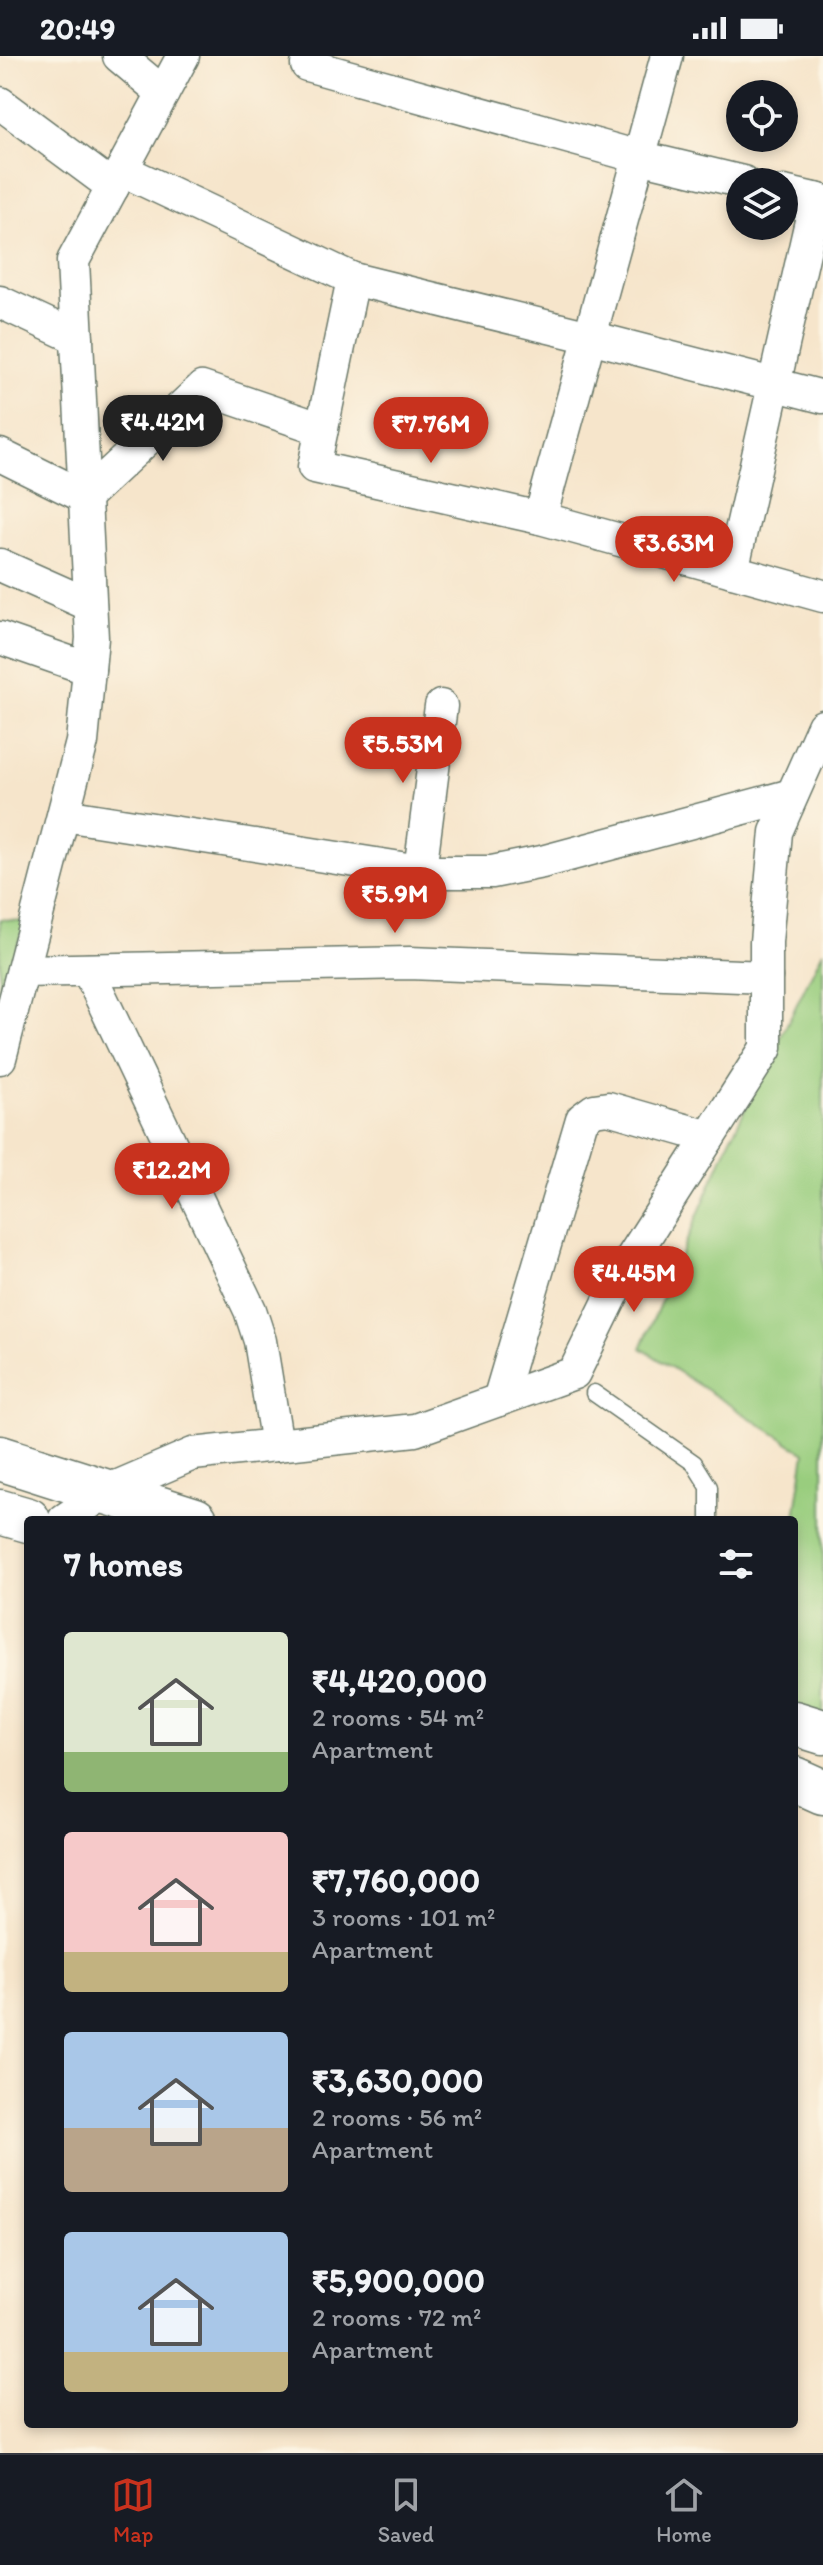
<!DOCTYPE html>
<meta charset="utf-8">
<style>
:root{--surface:#171b24;--page:#20242c;--text:#f1f3f6;--muted:#9ea1a6;--line:#363941;--accent:#c8321e}
body{margin:0;font-family:Itim,sans-serif;background:var(--page);color:var(--text);height:100vh;display:flex;flex-direction:column;font-size:30px;white-space:nowrap}
*{box-sizing:border-box;margin:0}
p{font-size:26px;color:var(--muted)}
.icon{flex:none;width:44px;height:44px;fill:none;stroke:currentColor;stroke-width:2;stroke-linecap:round;stroke-linejoin:round}
.map{position:relative;flex:1;overflow:hidden}
.side{position:absolute;left:24px;top:1460px;width:774px;height:912px;display:flex;flex-direction:column;background:var(--surface);border-radius:8px;box-shadow:0 4px 12px #0003}
.side>*{flex:none}
.buttons{position:absolute;left:726px;top:24px;display:grid;gap:16px}
.buttons a{display:grid;place-items:center;width:72px;height:72px;border-radius:50%;background:var(--surface);box-shadow:0 4px 12px #0003;font-size:40px}
.price{position:absolute;translate:-50% -68px;padding:0 18px;border-radius:28px;background:var(--accent);color:#fff;font-size:26px;line-height:52px;filter:drop-shadow(0 2px 4px #0008)}
.price::after{content:'';position:absolute;left:50%;top:48px;width:24px;height:18px;margin-left:-12px;background:inherit;clip-path:polygon(0 0,100% 0,50% 100%)}
.price.on{background:#222;color:#fff}
ul{padding:0;list-style:none}
li{display:flex;align-items:center;gap:24px;height:200px;padding:0 40px}
li span{display:grid;place-items:center;flex:none;width:224px;height:160px;border-radius:8px;color:#555}
li>.icon{margin-inline-start:auto}
span .icon{width:96px;height:96px;fill:#fffc;stroke-width:1}
li b{font-size:34px}
h2{display:flex;justify-content:space-between;align-items:center;height:96px;padding:0 40px;font-size:34px}
.status{display:flex;justify-content:space-between;align-items:center;height:56px;padding:0 40px;background:var(--surface);direction:ltr}
.status svg{height:22px;fill:currentColor}
.menu{display:flex;justify-content:space-around;align-items:center;height:112px;border-top:2px solid var(--line);background:var(--surface);font-size:22px;color:var(--muted)}
.menu a{display:grid;justify-items:center;gap:4px}
.menu .on{color:var(--accent)}
.map>svg:first-child{display:block}
</style>
<div class="status"><b>20:49</b><svg viewBox="0 0 49 12"><path d="M0 12V9h3v3zM5 12V6h3v6zM10 12V3h3v9zM15 12V0h3v12zM26 1h20v11H26zM47 4h2v5h-2z"/></svg></div>
<div class="map">
<svg width="823" height="2397" viewBox="0 0 823 2397">
<rect width="100%" height="100%" fill="#fcf5e5"/>
<filter id="ink" filterUnits="userSpaceOnUse"><feTurbulence type="fractalNoise" baseFrequency=".0125" numOctaves="2"/><feDisplacementMap in="SourceGraphic" scale="16" xChannelSelector="R" yChannelSelector="G"/><feConvolveMatrix kernelMatrix="1 2 1 2 8 2 1 2 1" color-interpolation-filters="sRGB"/></filter>
<filter id="wash" filterUnits="userSpaceOnUse"><feTurbulence type="fractalNoise" baseFrequency=".006" numOctaves="4" result="noise"/><feDisplacementMap in="SourceGraphic" scale="32" xChannelSelector="R" yChannelSelector="G"/><feGaussianBlur stdDeviation="1.8" result="paint"/><feColorMatrix in="noise" values="0 0 0 0 0 0 0 0 0 0 0 0 0 0 0 0 0 1.4 0 .05"/><feComposite in="paint" operator="in"/></filter>
<g filter="url(#wash)">
<rect width="100%" height="100%" fill="#f6e5cb"/>
<g fill="#99cd7e" stroke="#5c8559" stroke-width="2">
<polygon points="0,863 25,866 0,946"/>
<polygon points="823,895 823,1664 794,1652 794,1467 805,1397 641,1292 729,1086"/>
</g>
</g>
<g filter="url(#ink)">
<g fill="none" stroke-linecap="round" stroke-linejoin="round">
<defs>
<polyline id="lane" points="594,1337 694,1407 709,1431 709,1464"/>
<g id="street">
<polyline points="119,0 163,37"/>
<polyline points="307,9 639,101 743,126"/>
<polyline points="0,47 113,131"/>
<polyline points="122,114 353,223 314,411 540,462 667,0"/>
<polyline points="784,136 823,145"/>
<polyline points="353,223 590,281 823,341"/>
<polyline points="0,246 77,282"/>
<polyline points="0,399 85,441 202,332 322,373"/>
<polyline points="540,462 823,540"/>
<polyline points="0,509 90,549"/>
<polyline points="732,515 816,143"/>
<polyline points="0,582 89,613"/>
<polyline points="64,759 426,816 492,816 542,806 792,739"/>
<polyline points="420,815 441,650"/>
<polyline points="88,914 250,1254 260,1285 277,1389"/>
<polyline points="23,915 409,907 766,921"/>
<polyline points="0,1002 82,686 92,582 73,205 183,0"/>
<polyline points="499,1344 582,1063 594,1054 608,1052 709,1081"/>
<polyline points="64,1464 107,1435 193,1398 415,1374 574,1317 626,1211 766,992 766,886 776,776 823,670"/>
</g>
<g id="secondary">
<polyline points="0,1402 195,1464"/>
<polyline points="0,1456 28,1464"/>
<polyline points="794,1667 823,1676"/>
<polyline points="794,1723 823,1736"/>
</g>
</defs>
<use href="#lane" stroke="#6a7869" stroke-width="19"/>
<use href="#street" stroke="#6a7869" stroke-width="35"/>
<use href="#secondary" stroke="#6a7869" stroke-width="47"/>
<use href="#lane" stroke="#fff" stroke-width="16"/>
<use href="#street" stroke="#fff" stroke-width="32"/>
<use href="#secondary" stroke="#fff" stroke-width="44"/>
</g>
</g>
</svg>
<div class="buttons">
<a><svg class="icon" aria-label="locate" viewBox="0 0 24 24"><circle cx="12" cy="12" r="6"/><path d="M12 2v4M12 18v4M2 12h4M18 12h4"/></svg></a>
<a><svg class="icon" aria-label="layers" viewBox="0 0 24 24"><path d="M12 4l9 5-9 5-9-5zM3 14l9 5 9-5"/></svg></a>
</div>
<b class="price on" style="left:163px;top:407px">₹4.42M</b>
<b class="price" style="left:431px;top:409px">₹7.76M</b>
<b class="price" style="left:674px;top:528px">₹3.63M</b>
<b class="price" style="left:403px;top:729px">₹5.53M</b>
<b class="price" style="left:395px;top:879px">₹5.9M</b>
<b class="price" style="left:172px;top:1155px">₹12.2M</b>
<b class="price" style="left:634px;top:1258px">₹4.45M</b>
<section class="side">
<h2>7 homes<svg class="icon" aria-label="filters" viewBox="0 0 24 24"><path d="M4 7h16M4 17h16"/><circle cx="9" cy="7" r="2"/><circle cx="15" cy="17" r="2"/></svg></h2>
<ul>
<li><span style="background:linear-gradient(#dfe7d0 75%,#8fb573 0)"><svg class="icon" aria-label="home" viewBox="0 0 24 24"><path d="M3 11l9-7 9 7M6 9v11h12V9"/></svg></span><div><b>₹4,420,000</b><p>2 rooms · 54 m²</p><p>Apartment</p></div></li>
<li><span style="background:linear-gradient(#f6c9c9 75%,#c2b280 0)"><svg class="icon" aria-label="home" viewBox="0 0 24 24"><path d="M3 11l9-7 9 7M6 9v11h12V9"/></svg></span><div><b>₹7,760,000</b><p>3 rooms · 101 m²</p><p>Apartment</p></div></li>
<li><span style="background:linear-gradient(#a9c7e8 60%,#b9a48a 0)"><svg class="icon" aria-label="home" viewBox="0 0 24 24"><path d="M3 11l9-7 9 7M6 9v11h12V9"/></svg></span><div><b>₹3,630,000</b><p>2 rooms · 56 m²</p><p>Apartment</p></div></li>
<li><span style="background:linear-gradient(#a9c7e8 75%,#c2b280 0)"><svg class="icon" aria-label="home" viewBox="0 0 24 24"><path d="M3 11l9-7 9 7M6 9v11h12V9"/></svg></span><div><b>₹5,900,000</b><p>2 rooms · 72 m²</p><p>Apartment</p></div></li>
</ul>
</section>
</div>
<nav class="menu">
<a class="on"><svg class="icon" aria-label="map" viewBox="0 0 24 24"><path d="M3 6l6-2 6 2 6-2v14l-6 2-6-2-6 2zM9 4v14M15 6v14"/></svg>Map</a>
<a><svg class="icon" aria-label="saved" viewBox="0 0 24 24"><path d="M7 4h10v16l-5-4-5 4z"/></svg>Saved</a>
<a><svg class="icon" aria-label="home" viewBox="0 0 24 24"><path d="M3 11l9-7 9 7M6 9v11h12V9"/></svg>Home</a>
</nav>
